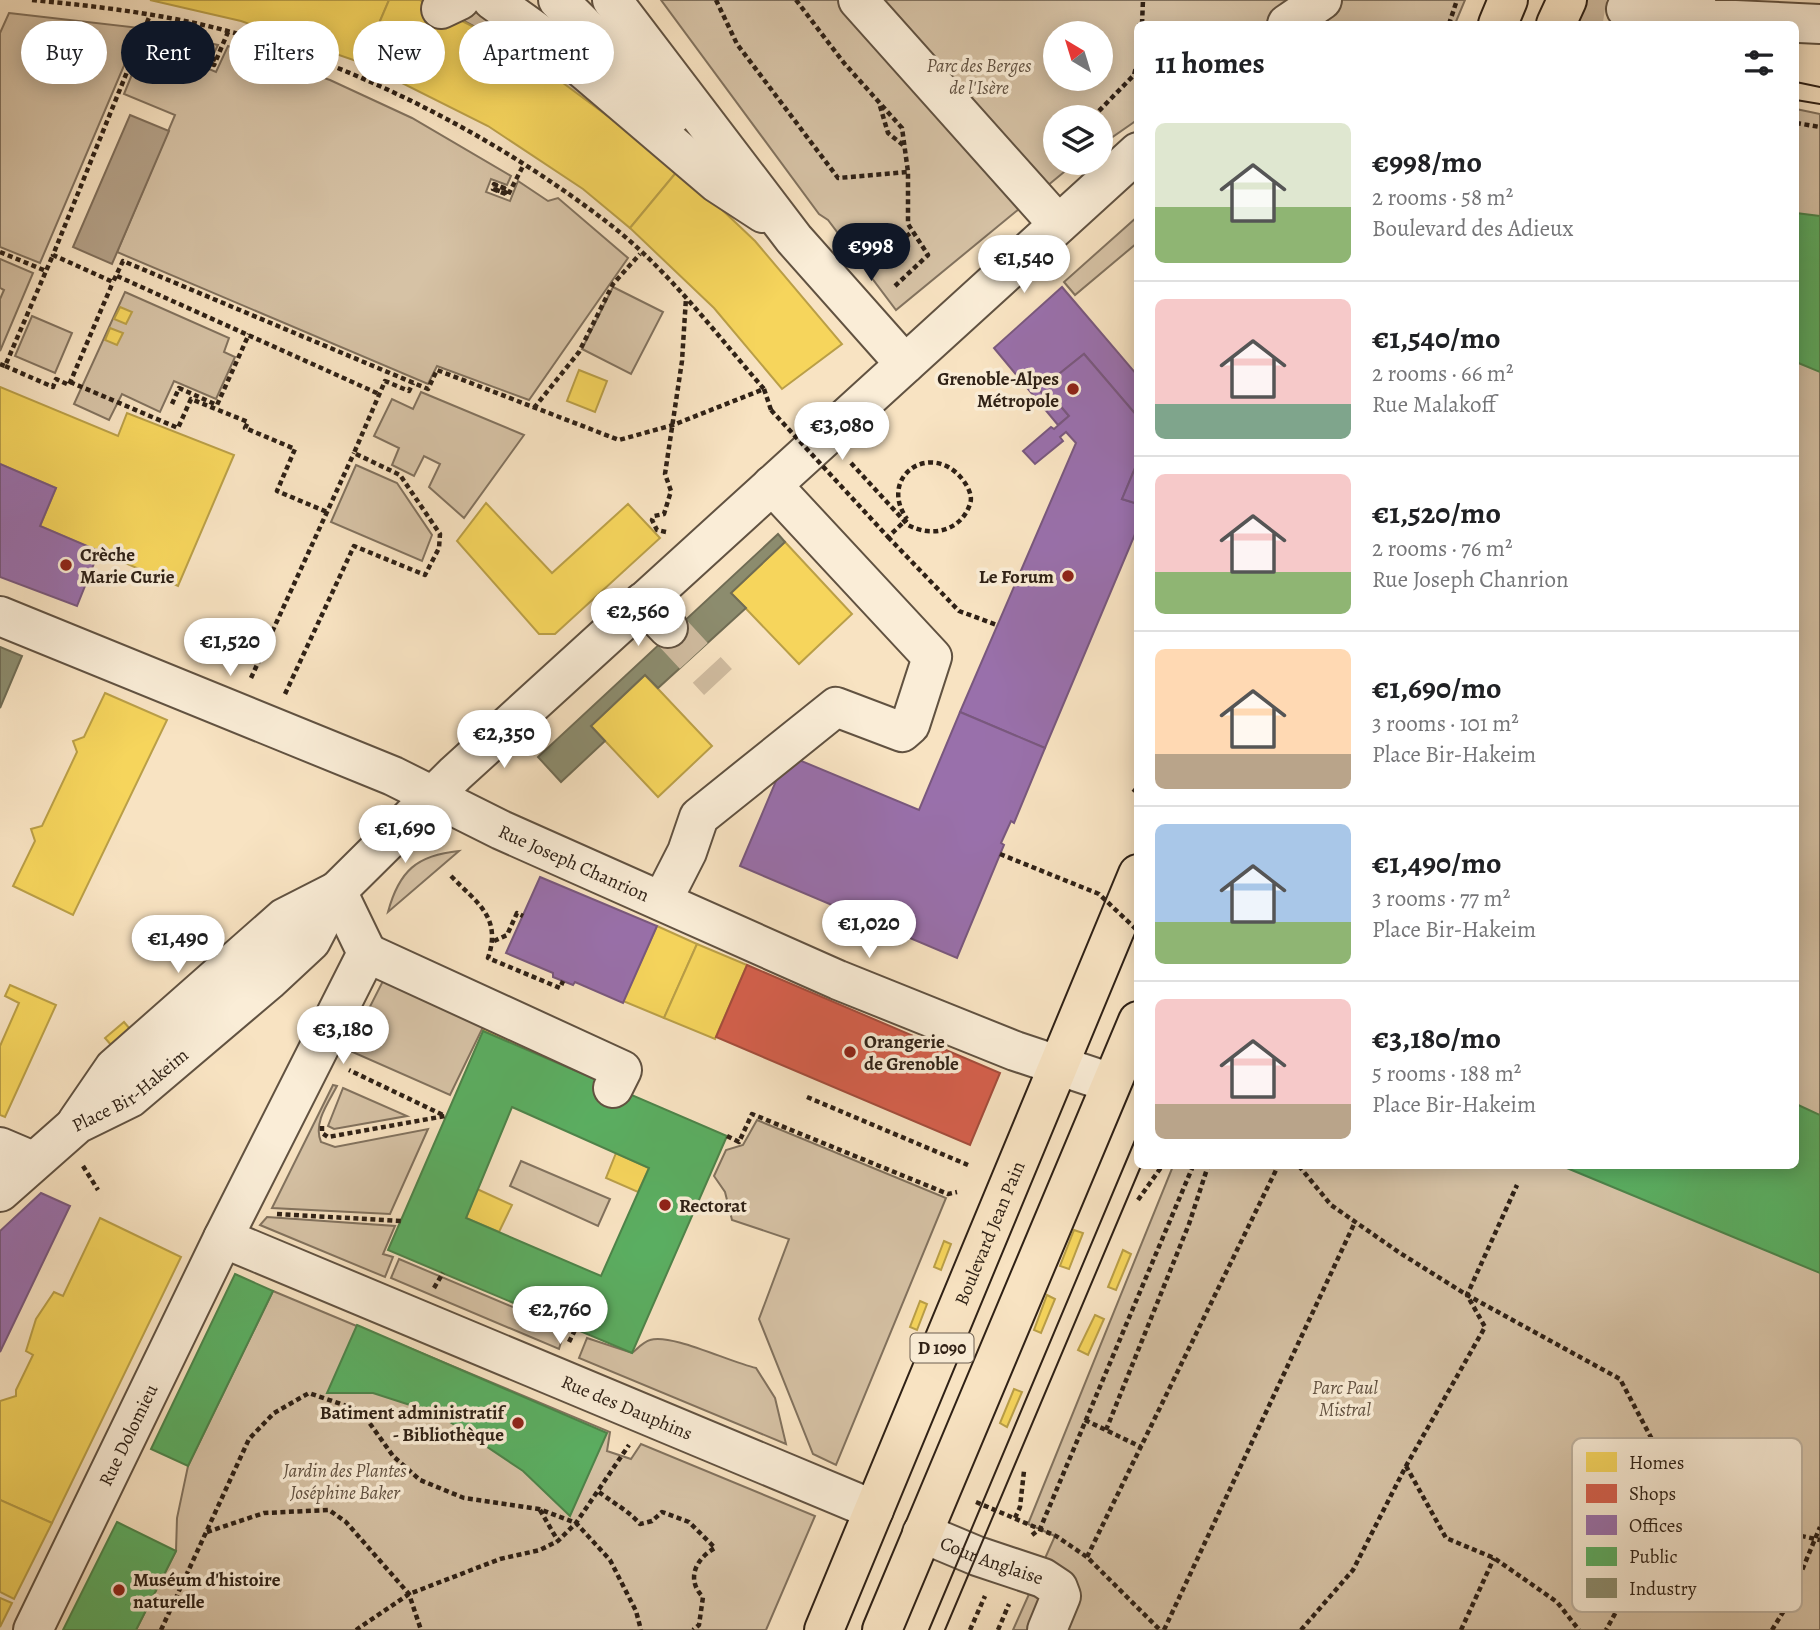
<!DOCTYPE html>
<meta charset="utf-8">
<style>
:root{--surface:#fff;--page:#f2f2f2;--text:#202124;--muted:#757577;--line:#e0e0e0;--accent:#111827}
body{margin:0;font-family:Alegreya,serif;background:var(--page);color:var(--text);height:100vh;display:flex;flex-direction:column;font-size:26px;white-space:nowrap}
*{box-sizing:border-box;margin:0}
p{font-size:23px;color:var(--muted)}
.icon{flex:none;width:38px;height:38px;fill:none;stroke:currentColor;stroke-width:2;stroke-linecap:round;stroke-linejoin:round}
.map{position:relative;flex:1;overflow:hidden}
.drawer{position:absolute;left:1134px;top:21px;width:665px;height:1148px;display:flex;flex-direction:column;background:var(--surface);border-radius:10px;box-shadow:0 4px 18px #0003}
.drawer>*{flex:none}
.hud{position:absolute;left:21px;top:21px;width:665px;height:63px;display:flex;gap:14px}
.needle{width:46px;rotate:322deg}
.tools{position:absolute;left:1043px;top:21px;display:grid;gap:14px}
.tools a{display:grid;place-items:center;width:70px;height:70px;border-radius:50%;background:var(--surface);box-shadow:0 4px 18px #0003;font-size:35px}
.price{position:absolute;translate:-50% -60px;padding:0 16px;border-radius:24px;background:#fff;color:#222;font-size:23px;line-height:46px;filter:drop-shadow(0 2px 4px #0008)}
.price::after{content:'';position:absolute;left:50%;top:42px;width:21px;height:16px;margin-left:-10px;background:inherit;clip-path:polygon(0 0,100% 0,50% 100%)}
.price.active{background:var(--accent);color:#fff}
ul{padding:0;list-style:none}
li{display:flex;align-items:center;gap:21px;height:175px;padding:0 21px}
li+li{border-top:2px solid var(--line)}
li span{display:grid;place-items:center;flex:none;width:196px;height:140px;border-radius:10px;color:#555}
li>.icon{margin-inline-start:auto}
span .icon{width:84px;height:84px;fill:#fffc;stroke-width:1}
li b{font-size:30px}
h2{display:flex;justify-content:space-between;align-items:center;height:84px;padding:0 21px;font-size:30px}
.chip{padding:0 24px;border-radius:32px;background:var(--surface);box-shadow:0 4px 18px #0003;font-size:24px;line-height:63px}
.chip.active{background:var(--accent);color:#fff}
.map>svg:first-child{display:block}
</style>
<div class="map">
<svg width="1820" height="1630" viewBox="0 0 1820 1630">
<rect width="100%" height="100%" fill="#f8e3c2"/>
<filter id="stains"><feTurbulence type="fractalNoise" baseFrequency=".00286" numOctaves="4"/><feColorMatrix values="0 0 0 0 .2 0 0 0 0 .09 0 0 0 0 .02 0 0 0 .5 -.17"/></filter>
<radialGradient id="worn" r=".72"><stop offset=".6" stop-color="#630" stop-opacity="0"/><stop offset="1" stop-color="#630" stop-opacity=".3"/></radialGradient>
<g fill="#d6c2a5" stroke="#82725e" stroke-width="2" fill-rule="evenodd">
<path d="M661,0H1465L1455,24H1138L1137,120L1101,145V117H1055V163H1075L896,310L828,220L819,214ZM1055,33H1101V79H1055Z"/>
<polygon points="485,9 602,110 484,37 485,32 464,21 472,11"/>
<polygon points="9,13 140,28 40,263 0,247 0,33"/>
<polygon points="150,30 218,45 213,55 197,50 192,62 216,72 228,46 330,80 412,118 511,176 507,185 491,179 486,192 510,201 518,181 548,201 558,198 628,258 529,400 437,366 428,384 117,252 175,115 124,94"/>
<polygon points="1796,109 1820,114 1820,1630 1013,1630 1055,1536 1028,1524 1173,1166 1796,1166"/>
<polygon points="1137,217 1137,243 1075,295 1064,282"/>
<polygon points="0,259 33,273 0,351 0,299 4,290 0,288"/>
<polygon points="613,287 663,312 631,374 582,349"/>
<polygon points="125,292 229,338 224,352 235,357 216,399 174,381 160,412 122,394 109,420 74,404"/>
<polygon points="32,316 72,333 55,373 15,356"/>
<polygon points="421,392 524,435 464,518 429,487 440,464 424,456 414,476 392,465 399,448 374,436 392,399 413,409"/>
<polygon points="356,465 397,483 432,535 422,561 331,522"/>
<path d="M459,851L388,912C399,871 417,855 459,851Z"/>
<polygon points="385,977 486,1021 450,1095 348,1050"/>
<path d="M333,1085L337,1086C328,1103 313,1123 321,1142L335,1147L428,1129L390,1214L272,1208Z"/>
<polygon points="343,1088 407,1116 334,1129 328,1126"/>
<polygon points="757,1120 946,1198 836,1465 813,1454 759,1319 789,1239 732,1220 725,1192 714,1176 726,1150 743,1145"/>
<polygon points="521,1161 610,1199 598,1226 510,1186"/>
<polygon points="267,1217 395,1226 383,1254 393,1257 385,1277 260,1225"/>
<polygon points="399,1259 565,1329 559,1349 391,1278"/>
<polygon points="273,1291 610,1432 607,1451 631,1459 641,1444 815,1516 766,1630 136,1630 176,1551 177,1518 188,1466"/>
<path d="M587,1338L632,1353C637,1349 643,1342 650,1340C671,1333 729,1362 756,1368L775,1398L786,1444L579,1358Z"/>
</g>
<polygon fill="#b4a188" stroke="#7f6e5a" stroke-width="2" points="130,115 169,131 112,264 73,247"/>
<g fill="#f6d55c" stroke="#ba9f47" stroke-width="2">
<polygon points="150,0 389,0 362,63 241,21"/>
<polygon points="389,0 420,0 486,33 484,37 563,83 679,169 630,228 583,189 488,126 362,63"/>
<polygon points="679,169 755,241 842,344 782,389 714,308 630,228"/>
<polygon points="120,307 132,312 126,324 114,319"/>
<polygon points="110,328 123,333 117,345 105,340"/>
<polygon points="579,370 607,381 595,412 567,401"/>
<polygon points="0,387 118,436 127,413 234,455 178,586 40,526 56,488 0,464"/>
<polygon points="486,503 552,573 628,504 660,538 555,634 539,634 457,541"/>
<polygon points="785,542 852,614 799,664 731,593"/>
<polygon points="645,675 712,746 658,797 591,726"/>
<polygon points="105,693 167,720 73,915 13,886 35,841 31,829 42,826 77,752 73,741 84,737"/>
<polygon points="657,926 697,944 664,1018 623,1001"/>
<polygon points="697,944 747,965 715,1039 664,1018"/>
<polygon points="10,985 56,1005 5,1117 0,1115 0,1046 19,1003 5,996"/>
<polygon points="124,1022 130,1029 112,1046 105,1038"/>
<polygon points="487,1023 609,1074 604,1084 483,1031"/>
<polygon points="616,1153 649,1168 638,1192 606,1178"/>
<polygon points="477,1189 512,1205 499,1232 466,1218"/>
<polygon points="100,1218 181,1257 52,1523 0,1500 0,1401 16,1396 16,1390 33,1355 26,1351 36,1319 54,1292 63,1296"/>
<polygon points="1074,1230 1083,1233 1069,1269 1060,1266"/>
<polygon points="944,1241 951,1244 941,1270 934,1267"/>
<polygon points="1123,1250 1131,1254 1116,1290 1108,1287"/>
<polygon points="1047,1295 1055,1299 1041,1333 1034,1330"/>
<polygon points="920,1301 927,1304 917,1330 910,1327"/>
<polygon points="1095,1315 1104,1319 1088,1355 1078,1350"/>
<polygon points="1014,1389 1022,1392 1007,1427 1000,1423"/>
<polygon points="0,1500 52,1523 14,1599 0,1592"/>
<polygon points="0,1598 12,1603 0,1627"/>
</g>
<polygon fill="#d6604d" stroke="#a44d3c" stroke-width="2" points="747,965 1000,1073 970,1145 716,1037"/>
<g fill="#9970ab" stroke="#79587e" stroke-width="2">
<polygon points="1062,287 1138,376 1138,417 1084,354 1054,378 1051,375 1037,387 1044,395 1049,392 1069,416 1058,425 994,348"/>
<polygon points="1084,354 1138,417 1138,461 1122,499 1138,504 1138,527 1045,748 960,712 1076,443 1066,432 1060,437 1063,441 1035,464 1023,451 1051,427 1054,429 1069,416 1049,392 1044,395 1037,387 1051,375 1054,378"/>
<polygon points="1138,461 1138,504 1122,499"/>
<polygon points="0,464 56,488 40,526 99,551 77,606 0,577"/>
<polygon points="960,712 1045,748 1014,823 1011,821 1001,843 1004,845 957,958 740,866 787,755 919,810"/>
<polygon points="540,877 657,926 623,1003 575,982 573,985 553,977 553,973 506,953"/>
<polygon points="41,1193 70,1206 0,1352 0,1231"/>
</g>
<g fill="#5aae61" stroke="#4d844a" stroke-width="2" fill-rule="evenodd">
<polygon points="1796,213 1820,216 1820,372 1796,362"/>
<path d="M483,1031L727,1136L632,1353L388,1250ZM512,1107L649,1168L601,1276L466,1218Z"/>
<polygon points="1796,1104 1820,1115 1820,1273 1562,1166 1796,1166"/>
<polygon points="235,1274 273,1291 188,1466 151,1449"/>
<polygon points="357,1325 607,1433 570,1516 523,1471 438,1414 373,1393 327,1393"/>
<polygon points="117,1522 176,1551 136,1630 63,1630"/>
</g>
<g fill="#8c8c6e" stroke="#706c54" stroke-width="2">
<polygon points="778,534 785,542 731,593 746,608 658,688 645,675 591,726 605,741 561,782 538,757"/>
<polygon points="0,647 22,656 0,708"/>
</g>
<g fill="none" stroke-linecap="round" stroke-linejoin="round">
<g stroke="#d0bca0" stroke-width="38" stroke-dasharray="38 19" stroke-linecap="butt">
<polyline points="1568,0 1626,9"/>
<polyline points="668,628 718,682"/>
</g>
<defs>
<g id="minor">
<polyline points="492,0 555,45 717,183 763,213"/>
<polyline points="558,0 673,114"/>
<polyline points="612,0 794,239 905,364"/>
<polyline points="858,0 1058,224"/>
<polyline points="441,9 460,0"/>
<polyline points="1626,9 1713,19 1820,24"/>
<polyline points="1287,24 1322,0"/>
<polyline points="643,602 668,628"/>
<path id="s1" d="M0,616L393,776L501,830L838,980L1015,1051L1111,1083"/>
<polyline points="662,901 687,852 699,817 836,707 902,732 910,725 932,657 772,485"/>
<polyline points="367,953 622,1070 613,1088"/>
<polyline points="77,1122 114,1068 284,918 337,891"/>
<polyline points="0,1147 33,1161"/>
<path id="s2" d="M0,1192L77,1124L130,1098L268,981L311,941L337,891L455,774L1138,152"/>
<path id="s3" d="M223,1238L874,1510"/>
<path id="s4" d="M922,1533L977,1556L1043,1578L1058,1588L1061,1596L1047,1630"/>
<path id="s5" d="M33,1630L223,1238L367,953L337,891"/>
</g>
<g id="major">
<polyline points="1498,24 1508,0"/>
<polyline points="1556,24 1567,0"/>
<path id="s6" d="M824,1630L1138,874"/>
<polyline points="882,1630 1138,1021"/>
</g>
</defs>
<use href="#minor" stroke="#615241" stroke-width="42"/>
<use href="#major" stroke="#2f2116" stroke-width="42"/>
<g stroke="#2f2116" stroke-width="4.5" stroke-dasharray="5 3.5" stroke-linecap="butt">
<path d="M32,0C94,6 156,13 216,28C355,63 499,138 612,226C669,271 717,335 764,389L673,425L619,440L437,370L428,389L123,261L113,282L53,255L150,15"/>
<polyline points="716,0 737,44 838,178 908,172"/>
<polyline points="796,0 844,63 902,128 908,172 908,224 928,255 895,286"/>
<polyline points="1142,24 1143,0"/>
<polyline points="1449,24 1457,0"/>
<polyline points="213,59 201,55 199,59 212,64 214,59 201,55 199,59 214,65 228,32"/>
<polyline points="880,106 888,133 903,145"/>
<polyline points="1093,117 1134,75 1138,59"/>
<polyline points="1796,123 1820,127"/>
<polyline points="506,189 495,185 494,189 505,193 507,189 494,184 493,189 508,195 523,166"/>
<polyline points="0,252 46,271 53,255"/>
<polyline points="865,267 912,232"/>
<polyline points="117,276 379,394"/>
<polyline points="0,364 5,366 46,271"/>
<polyline points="5,366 53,387 56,379 69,385 113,282"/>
<polyline points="70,382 178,428 191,399 248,422 245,428 295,449 277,491 327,512"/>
<polyline points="764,389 771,410"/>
<polyline points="172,404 179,388 217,405 249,334"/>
<polyline points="534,408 579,352 613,284 640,254"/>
<path d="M851,463L908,525C932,538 961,531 970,504C973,496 968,487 963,480C931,439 877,477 907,519"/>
<polyline points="666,532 657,530 652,520 654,516 664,514 671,491 665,474 682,361 686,298"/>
<polyline points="888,537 959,611 997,625"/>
<polyline points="251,678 354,453"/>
<polyline points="285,694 354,546 425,575 439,548 440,534 400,475 354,453 385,381 409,391 413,383"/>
<polyline points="1133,789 1138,793"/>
<path d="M451,876C477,903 502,917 488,958L560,988L563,981"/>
<polyline points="494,941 507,935 517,913 523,916"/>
<polyline points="807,1097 968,1165"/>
<polyline points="322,1126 322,1133 328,1137 445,1116 349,1070"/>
<polyline points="727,1136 739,1142 752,1114 948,1194 957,1192"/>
<polyline points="83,1166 98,1190"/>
<polyline points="1299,1166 1331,1205 1400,1253 1467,1295 1620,1379 1681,1494 1606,1630"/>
<polyline points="1138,1200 1162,1166"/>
<polyline points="277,1214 401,1221"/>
<polyline points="434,1288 443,1273"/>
<polyline points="569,1342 575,1330"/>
<polyline points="1085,1420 1141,1447"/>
<polyline points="1106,1430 1189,1224 1208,1166"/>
<polyline points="1406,1466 1446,1538 1494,1558 1557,1602 1579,1630"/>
<path d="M599,1492C613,1503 629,1511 640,1524L652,1521L662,1512L689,1522L715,1548C695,1559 686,1580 703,1597L699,1625L693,1630"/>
<polyline points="1681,1494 1755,1526 1820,1540"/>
<polyline points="976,1502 1056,1536 1087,1557 1160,1630"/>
<polyline points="540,1510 558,1541"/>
<polyline points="1015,1518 1020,1507 1024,1471"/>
<polyline points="207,1532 264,1513 329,1510 346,1522 409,1594 421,1630"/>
<polyline points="1032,1535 1040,1529 1193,1166"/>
<polyline points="1087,1557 1278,1166"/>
<polyline points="161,1630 249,1439 274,1413 309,1393 361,1411 393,1456 420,1480 464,1498 539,1509 576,1523 610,1560 636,1611 641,1630"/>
<polyline points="356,1630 409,1594 500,1559 540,1550 558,1541 576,1523 629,1445"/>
<polyline points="970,1630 985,1596"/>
<polyline points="998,1630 1009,1604"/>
<polyline points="1164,1630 1355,1222"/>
<polyline points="1301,1630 1353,1570 1406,1466 1485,1327 1467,1295 1517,1185"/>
<polyline points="1461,1630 1494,1558"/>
<polyline points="1772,1630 1788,1604 1820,1527"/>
</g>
<use href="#minor" stroke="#faedd7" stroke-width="38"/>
<use href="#major" stroke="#f8e3c2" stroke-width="38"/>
<g stroke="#2f2116" stroke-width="2">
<polyline points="1796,82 1820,87"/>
<polyline points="1796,100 1820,104"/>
<polyline points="929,1630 1138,1133"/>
<polyline points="945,1630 1141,1166"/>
</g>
<g stroke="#2f2116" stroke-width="4.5" stroke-dasharray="5 3.5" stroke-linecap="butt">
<polyline points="771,410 888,537 907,519"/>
<polyline points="1000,854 1099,894 1138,931"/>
</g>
</g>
<g fill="#8f2418" stroke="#faedd7" stroke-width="2.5">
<circle cx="1073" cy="389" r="7"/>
<circle cx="66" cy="565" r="7"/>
<circle cx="1068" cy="576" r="7"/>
<circle cx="850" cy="1052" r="7"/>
<circle cx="665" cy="1205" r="7"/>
<circle cx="518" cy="1423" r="7"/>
<circle cx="119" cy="1590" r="7"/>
</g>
<g text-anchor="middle" stroke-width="7" stroke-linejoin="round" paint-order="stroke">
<rect fill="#faedd7" stroke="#6c5e50" stroke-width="2" x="910.5" y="1333.5" width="63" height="29" rx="5"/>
<g font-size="18" font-weight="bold" fill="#2f2116">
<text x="942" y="1354">D 1090</text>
</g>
<g font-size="19" font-style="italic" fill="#615141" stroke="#faedd7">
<text x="979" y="72">Parc des Berges<tspan x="979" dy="22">de l'Isère</tspan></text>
<text x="1345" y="1394">Parc Paul<tspan x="1345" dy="22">Mistral</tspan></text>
<text x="345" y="1477">Jardin des Plantes<tspan x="345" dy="22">Joséphine Baker</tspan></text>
</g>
<g font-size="19" font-weight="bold" fill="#2f2116" stroke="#faedd7" text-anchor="start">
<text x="1059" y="385" text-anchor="end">Grenoble-Alpes<tspan x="1059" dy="22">Métropole</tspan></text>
<text x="80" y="561">Crèche<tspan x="80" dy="22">Marie Curie</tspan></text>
<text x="1054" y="583" text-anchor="end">Le Forum</text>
<text x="864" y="1048">Orangerie<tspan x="864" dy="22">de Grenoble</tspan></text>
<text x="679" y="1212">Rectorat</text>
<text x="504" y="1419" text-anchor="end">Batiment administratif<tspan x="504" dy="22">- Bibliothèque</tspan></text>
<text x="133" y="1586">Muséum d'histoire<tspan x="133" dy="22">naturelle</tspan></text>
</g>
<g font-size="19" fill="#2f2116" stroke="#faedd7">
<text dy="7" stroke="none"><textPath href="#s1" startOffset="625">Rue Joseph Chanrion</textPath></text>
<text dy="7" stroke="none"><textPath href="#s2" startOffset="166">Place Bir-Hakeim</textPath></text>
<text dy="7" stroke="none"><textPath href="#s6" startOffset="430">Boulevard Jean Pain</textPath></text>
<text dy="7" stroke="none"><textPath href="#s3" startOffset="438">Rue des Dauphins</textPath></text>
<text dy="7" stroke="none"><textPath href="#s5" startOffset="217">Rue Dolomieu</textPath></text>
<text dy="7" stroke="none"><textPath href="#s4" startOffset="75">Cour Anglaise</textPath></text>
</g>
</g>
<rect x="1572" y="1438" width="230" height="174" rx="10" fill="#faedd7" stroke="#bdb09d" stroke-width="2"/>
<rect x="1586" y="1452" width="31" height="20" fill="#f6d55c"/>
<rect x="1586" y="1484" width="31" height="19" fill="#d6604d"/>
<rect x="1586" y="1515" width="31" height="20" fill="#9970ab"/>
<rect x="1586" y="1547" width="31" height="19" fill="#5aae61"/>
<rect x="1586" y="1578" width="31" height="20" fill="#8c8c6e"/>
<g font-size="19" fill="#2f2116">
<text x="1629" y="1469">Homes</text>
<text x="1629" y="1500">Shops</text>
<text x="1629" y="1532">Offices</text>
<text x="1629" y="1563">Public</text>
<text x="1629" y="1595">Industry</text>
</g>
<rect width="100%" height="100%" filter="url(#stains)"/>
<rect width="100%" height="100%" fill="url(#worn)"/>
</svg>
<div class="tools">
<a><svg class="needle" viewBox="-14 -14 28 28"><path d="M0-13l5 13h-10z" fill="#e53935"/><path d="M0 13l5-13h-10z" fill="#757577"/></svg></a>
<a><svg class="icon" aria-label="layers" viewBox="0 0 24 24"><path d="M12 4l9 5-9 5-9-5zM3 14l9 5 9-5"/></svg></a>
</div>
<b class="price active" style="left:871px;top:283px">€998</b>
<b class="price" style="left:1024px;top:295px">€1,540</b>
<b class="price" style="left:842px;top:462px">€3,080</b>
<b class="price" style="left:638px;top:648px">€2,560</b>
<b class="price" style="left:230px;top:678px">€1,520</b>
<b class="price" style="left:504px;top:770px">€2,350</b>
<b class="price" style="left:405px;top:865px">€1,690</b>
<b class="price" style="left:869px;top:960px">€1,020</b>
<b class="price" style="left:178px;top:975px">€1,490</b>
<b class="price" style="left:343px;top:1066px">€3,180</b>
<b class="price" style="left:560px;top:1346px">€2,760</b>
<div class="hud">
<a class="chip">Buy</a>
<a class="chip active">Rent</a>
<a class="chip">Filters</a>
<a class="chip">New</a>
<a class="chip">Apartment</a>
</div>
<section class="drawer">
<h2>11 homes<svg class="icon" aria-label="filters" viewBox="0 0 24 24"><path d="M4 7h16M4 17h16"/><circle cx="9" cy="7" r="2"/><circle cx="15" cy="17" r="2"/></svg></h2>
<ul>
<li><span style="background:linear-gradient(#dfe7d0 60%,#8fb573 0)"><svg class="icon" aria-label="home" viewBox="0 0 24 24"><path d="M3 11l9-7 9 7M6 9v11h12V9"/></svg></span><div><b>€998/mo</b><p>2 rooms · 58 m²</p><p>Boulevard des Adieux</p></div></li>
<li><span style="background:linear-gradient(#f6c9c9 75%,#7fa58c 0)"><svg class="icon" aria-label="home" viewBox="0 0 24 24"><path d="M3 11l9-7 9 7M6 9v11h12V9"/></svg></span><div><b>€1,540/mo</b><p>2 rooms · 66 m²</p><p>Rue Malakoff</p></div></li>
<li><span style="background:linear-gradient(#f6c9c9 70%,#8fb573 0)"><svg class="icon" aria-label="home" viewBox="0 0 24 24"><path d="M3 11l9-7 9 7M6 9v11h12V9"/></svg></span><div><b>€1,520/mo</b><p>2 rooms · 76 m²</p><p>Rue Joseph Chanrion</p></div></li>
<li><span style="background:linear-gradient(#ffd9b3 75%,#b9a48a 0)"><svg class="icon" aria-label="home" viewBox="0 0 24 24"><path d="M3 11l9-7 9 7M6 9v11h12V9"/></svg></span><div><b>€1,690/mo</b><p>3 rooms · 101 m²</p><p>Place Bir-Hakeim</p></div></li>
<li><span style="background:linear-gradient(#a9c7e8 70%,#8fb573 0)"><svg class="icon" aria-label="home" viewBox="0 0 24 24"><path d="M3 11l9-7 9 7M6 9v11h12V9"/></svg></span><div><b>€1,490/mo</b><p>3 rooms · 77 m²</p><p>Place Bir-Hakeim</p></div></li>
<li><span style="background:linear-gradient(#f6c9c9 75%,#b9a48a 0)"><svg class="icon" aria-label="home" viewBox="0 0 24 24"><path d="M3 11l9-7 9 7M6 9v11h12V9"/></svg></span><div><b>€3,180/mo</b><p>5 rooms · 188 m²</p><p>Place Bir-Hakeim</p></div></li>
</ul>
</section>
</div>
